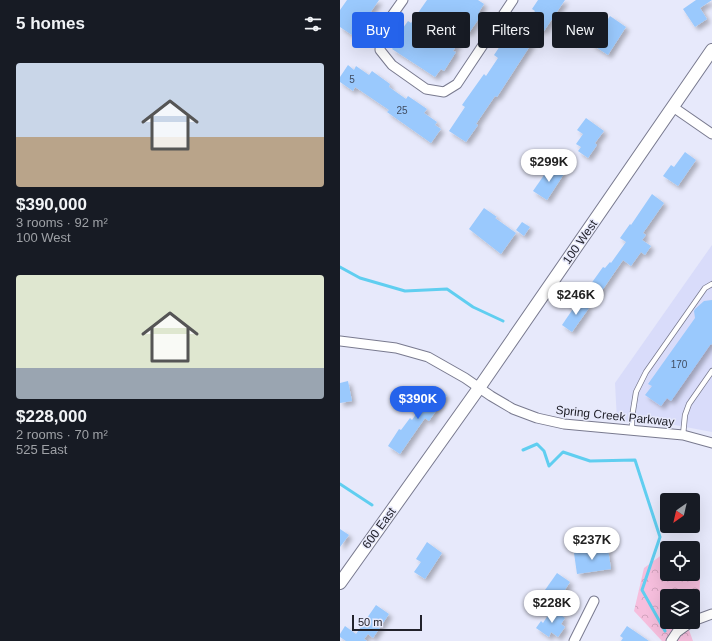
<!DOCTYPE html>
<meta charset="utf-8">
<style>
:root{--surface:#171b24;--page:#242831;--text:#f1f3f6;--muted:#9ea1a6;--accent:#2563eb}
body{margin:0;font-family:Helvetica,sans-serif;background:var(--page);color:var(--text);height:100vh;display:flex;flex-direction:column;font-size:15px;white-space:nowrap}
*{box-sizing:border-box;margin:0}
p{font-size:13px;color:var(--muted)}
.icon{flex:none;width:22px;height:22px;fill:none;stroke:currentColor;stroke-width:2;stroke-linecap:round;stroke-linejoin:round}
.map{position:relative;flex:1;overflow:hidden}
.details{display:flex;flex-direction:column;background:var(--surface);width:340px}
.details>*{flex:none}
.top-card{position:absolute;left:12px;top:12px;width:300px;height:36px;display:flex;gap:8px}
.needle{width:26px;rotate:214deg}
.buttons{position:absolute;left:320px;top:493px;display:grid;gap:8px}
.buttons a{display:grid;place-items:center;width:40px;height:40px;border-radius:4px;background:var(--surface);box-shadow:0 4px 16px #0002;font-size:20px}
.scale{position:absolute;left:12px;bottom:10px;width:70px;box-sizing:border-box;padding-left:4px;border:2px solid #22222b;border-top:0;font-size:11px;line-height:14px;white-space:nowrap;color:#22222b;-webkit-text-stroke:3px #e7e9fb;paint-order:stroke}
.price{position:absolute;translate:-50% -34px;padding:0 9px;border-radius:14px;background:#fff;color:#222;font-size:13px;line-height:26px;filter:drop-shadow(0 1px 2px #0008)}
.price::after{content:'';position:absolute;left:50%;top:24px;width:12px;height:9px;margin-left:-6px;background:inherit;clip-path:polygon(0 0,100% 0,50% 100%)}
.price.current{background:var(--accent);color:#fff}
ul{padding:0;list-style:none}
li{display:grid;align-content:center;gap:8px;height:212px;padding:0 16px}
li span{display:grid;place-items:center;height:124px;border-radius:4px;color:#555}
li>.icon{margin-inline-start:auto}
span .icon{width:72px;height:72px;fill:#fffc;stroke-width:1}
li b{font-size:17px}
h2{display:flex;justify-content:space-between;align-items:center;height:48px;padding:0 16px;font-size:17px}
.tag{padding:0 14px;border-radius:4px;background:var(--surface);box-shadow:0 4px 16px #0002;font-size:14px;line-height:36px}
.tag.current{background:var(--accent);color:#fff}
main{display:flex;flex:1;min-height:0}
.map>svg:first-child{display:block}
</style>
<main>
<section class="details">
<h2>5 homes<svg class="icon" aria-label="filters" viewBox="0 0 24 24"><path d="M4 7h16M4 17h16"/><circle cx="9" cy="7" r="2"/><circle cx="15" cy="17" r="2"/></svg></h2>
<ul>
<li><span style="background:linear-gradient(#c9d6e8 60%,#b9a48a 0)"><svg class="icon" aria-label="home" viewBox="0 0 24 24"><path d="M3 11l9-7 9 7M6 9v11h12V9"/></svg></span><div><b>$390,000</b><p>3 rooms · 92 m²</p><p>100 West</p></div></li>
<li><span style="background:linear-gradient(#dfe7d0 75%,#9aa5b1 0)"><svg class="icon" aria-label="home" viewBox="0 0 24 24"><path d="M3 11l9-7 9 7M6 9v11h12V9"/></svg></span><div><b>$228,000</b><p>2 rooms · 70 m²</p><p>525 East</p></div></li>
</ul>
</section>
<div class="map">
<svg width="372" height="641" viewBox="0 0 372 641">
<defs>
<pattern id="forest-crowns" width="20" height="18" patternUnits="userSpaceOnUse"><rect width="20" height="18" fill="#f6bedd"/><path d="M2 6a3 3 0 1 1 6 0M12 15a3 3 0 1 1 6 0" fill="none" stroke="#d3a3be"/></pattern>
<filter id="shadow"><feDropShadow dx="3.5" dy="3.5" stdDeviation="2" flood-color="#0004"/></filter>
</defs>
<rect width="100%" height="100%" fill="#e7e9fb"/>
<polygon fill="#d9dcfa" points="372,245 372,432 335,425 277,421 275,383"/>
<polygon fill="url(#forest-crowns)" points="338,541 354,544 360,581 359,605 353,612 353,596 327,596 327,622 346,622 353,641 322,641 294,611 304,568 327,551 327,574 353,574 353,548 330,548"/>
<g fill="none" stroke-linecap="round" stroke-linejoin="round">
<g stroke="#60cef0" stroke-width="3">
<polyline points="0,267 20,278 65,291 107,289 133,307 163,321"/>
<polyline points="183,450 197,444 204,451 209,466 223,452 250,461 295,460 320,537 302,590 325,631"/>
<polyline points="0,484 32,505"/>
</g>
</g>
<g fill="#9ac9fd" filter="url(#shadow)">
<polygon points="7,0 39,0 28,16 26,15 12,35 0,27 0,10"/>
<polygon points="87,0 138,0 144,4 139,12 142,14 129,33 126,31 113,51 116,52 104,71 101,69 95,77 52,49 58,41 55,39 68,21 71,23"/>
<polygon points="198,0 225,0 204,31 201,29 157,97 155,96 136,124 138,125 126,142 109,131 125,107 122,105 144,74 146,76 158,58 154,55 166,37 169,39 177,26 180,28 184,21 187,23 195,11 192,9"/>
<polygon points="356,0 372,0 360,8 367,19 355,27 343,9"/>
<polygon points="270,16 286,27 268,55 251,44"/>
<polygon points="8,65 14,70 16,66 29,75 32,71 50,84 49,87 66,99 68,96 87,109 84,113 97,122 95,125 101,129 91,143 47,112 49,110 15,87 13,91 0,82 0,77"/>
<polygon points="246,118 264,131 255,143 257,145 248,158 238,151 241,147 236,144 243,134 237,130"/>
<polygon points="345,152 356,160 338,186 323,176 331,165 334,167"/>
<polygon points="211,165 224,174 207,200 193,191"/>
<polygon points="312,194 324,203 303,233 306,235 302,240 311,246 305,255 301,252 291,266 283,260 259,295 248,288 263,267 265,268 270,262 271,263 286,242 280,238 290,224 291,225"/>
<polygon points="144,208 157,217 155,218 176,233 161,254 129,229"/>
<polygon points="182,222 190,227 184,236 176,230"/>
<polygon points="239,300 249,308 232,332 222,325"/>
<polygon points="372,300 372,344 370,345 331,401 327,398 321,406 305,395 312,386 308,384 355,318 354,311 355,309 364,301"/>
<polygon points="8,381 12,401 0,403 0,383"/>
<polygon points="95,386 107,395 89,421 85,418 60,454 48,446 59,429 61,430 70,418 72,420"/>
<polygon points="0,529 9,535 0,547"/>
<polygon points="87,542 102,553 85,579 74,572 81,562 76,559"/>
<polygon points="268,549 271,569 237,574 234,553"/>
<polygon points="217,573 230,582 219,599 205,590"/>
<polygon points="36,605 49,614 33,638 28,634 24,639 27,641 6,641 0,637 0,634 5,626 16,634"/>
<polygon points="212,609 225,618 221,624 225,627 218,637 211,632 209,637 196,628 201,621 203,623"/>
<polygon points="287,626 309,641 281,641 283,638 280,636"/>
</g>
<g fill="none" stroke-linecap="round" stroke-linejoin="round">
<defs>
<g id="lane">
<polyline points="292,431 292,417 296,392 306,372 365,288 372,284"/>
<polyline points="343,435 345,415 349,404 372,371"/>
</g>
<g id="street">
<polyline points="63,0 41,31 40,50 52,65 86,89 104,92 117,84 173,0"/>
<polyline points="333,107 372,134"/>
<polyline points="0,341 56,348 88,357 125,378 151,396 173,409 197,418 224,424 343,435 372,443"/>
<polyline points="353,621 372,614"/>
<polyline points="234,641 254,601"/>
<polyline points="331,641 337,632 351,622"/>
</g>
<polyline id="secondary" points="0,583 139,388 372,50"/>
</defs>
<use href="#lane" stroke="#797a8f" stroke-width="6"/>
<use href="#street" stroke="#797a8f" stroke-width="11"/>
<use href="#secondary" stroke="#797a8f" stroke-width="14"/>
<use href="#lane" stroke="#fff" stroke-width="4.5"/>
<use href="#street" stroke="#fff" stroke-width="9"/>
<use href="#secondary" stroke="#fff" stroke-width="12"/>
</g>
<g text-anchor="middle" stroke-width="3" stroke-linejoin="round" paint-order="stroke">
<g font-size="10" fill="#404c60">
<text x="12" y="83">5</text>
<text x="62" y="114">25</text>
<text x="339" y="368">170</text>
</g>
<g font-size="12" fill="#22222b" stroke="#e7e9fb">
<text transform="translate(240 242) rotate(-55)" y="4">100 West</text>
<text transform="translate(275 416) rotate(6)" y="4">Spring Creek Parkway</text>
<text transform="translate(39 528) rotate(-54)" y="4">600 East</text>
</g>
</g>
</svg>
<div class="buttons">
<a><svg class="needle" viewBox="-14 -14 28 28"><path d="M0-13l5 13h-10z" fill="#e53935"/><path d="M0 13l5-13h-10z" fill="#9ea1a6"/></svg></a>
<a><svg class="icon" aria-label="locate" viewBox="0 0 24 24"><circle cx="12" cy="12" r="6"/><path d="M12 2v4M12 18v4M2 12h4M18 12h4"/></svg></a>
<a><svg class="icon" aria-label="layers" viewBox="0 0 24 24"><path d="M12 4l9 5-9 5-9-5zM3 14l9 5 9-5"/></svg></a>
</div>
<div class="scale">50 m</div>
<b class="price" style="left:209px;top:183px">$299K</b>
<b class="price" style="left:236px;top:316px">$246K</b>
<b class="price current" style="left:78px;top:420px">$390K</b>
<b class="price" style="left:252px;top:561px">$237K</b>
<b class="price" style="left:212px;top:624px">$228K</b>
<div class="top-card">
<a class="tag current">Buy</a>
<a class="tag">Rent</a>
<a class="tag">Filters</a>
<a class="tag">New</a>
</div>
</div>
</main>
